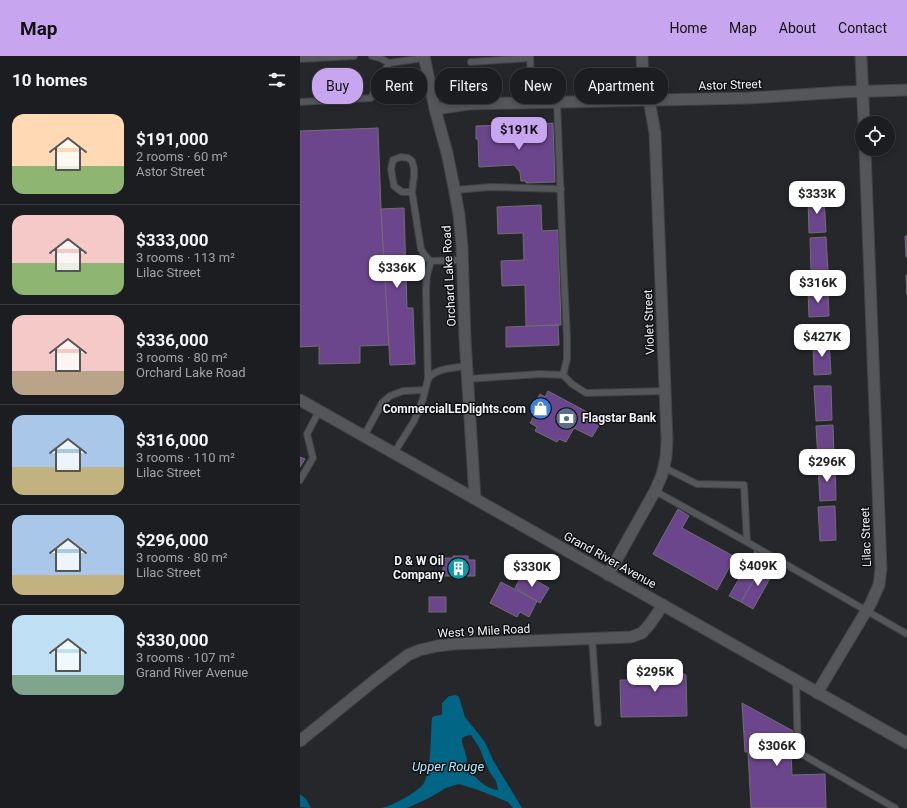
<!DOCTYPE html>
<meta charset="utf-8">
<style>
:root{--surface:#1c1d20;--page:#292a2d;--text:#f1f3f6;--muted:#a0a2a5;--line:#3a3b3e;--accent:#c7a6ef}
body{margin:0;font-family:Roboto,sans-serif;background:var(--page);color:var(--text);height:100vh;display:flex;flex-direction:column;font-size:15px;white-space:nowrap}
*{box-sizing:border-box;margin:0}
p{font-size:13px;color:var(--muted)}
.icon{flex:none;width:22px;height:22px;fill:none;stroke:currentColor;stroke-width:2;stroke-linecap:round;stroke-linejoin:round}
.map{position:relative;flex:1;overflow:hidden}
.sheet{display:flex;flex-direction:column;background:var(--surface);width:300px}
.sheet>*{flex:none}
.banner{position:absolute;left:12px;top:12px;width:380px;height:36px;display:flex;gap:8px}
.tools{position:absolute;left:555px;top:60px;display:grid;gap:8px}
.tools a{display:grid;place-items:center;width:40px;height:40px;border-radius:50%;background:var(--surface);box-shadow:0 2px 6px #0003,0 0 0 1px var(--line);font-size:20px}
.price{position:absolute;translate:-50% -34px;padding:0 9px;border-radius:8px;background:#fff;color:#222;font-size:13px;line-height:26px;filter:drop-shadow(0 1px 2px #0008)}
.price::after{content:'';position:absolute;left:50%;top:24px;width:12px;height:9px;margin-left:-6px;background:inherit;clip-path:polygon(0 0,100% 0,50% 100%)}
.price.on{background:var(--accent);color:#111}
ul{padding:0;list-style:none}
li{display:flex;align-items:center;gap:12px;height:100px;padding:0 12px}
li+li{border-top:1px solid var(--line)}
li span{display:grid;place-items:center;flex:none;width:112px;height:80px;border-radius:12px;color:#555}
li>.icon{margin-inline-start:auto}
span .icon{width:48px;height:48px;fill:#fffc;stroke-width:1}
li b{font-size:17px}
h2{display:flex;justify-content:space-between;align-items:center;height:48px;padding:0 12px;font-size:17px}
.chip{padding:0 14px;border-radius:16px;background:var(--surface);box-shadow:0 2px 6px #0003,0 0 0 1px var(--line);font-size:14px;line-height:36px}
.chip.on{background:var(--accent);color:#111}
header{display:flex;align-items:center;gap:24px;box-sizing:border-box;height:56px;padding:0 20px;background:var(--accent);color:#111}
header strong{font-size:19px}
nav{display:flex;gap:22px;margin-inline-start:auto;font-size:14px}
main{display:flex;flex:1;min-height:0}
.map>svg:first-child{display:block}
</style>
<header>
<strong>Map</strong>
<nav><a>Home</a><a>Map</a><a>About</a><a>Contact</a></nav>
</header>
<main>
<section class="sheet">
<h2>10 homes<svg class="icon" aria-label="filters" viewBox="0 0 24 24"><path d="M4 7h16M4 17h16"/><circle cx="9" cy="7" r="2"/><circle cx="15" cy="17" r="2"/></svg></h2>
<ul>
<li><span style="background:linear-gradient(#ffd9b3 65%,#8fb573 0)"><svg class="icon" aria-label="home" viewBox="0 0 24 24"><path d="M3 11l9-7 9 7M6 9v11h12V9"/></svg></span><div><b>$191,000</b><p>2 rooms · 60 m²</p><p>Astor Street</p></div></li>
<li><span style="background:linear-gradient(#f6c9c9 60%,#8fb573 0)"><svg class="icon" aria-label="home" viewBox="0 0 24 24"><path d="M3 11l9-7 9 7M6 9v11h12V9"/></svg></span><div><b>$333,000</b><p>3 rooms · 113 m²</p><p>Lilac Street</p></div></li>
<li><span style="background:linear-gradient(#f6c9c9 70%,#b9a48a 0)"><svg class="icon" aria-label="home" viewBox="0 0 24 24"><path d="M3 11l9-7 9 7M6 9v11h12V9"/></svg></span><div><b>$336,000</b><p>3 rooms · 80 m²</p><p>Orchard Lake Road</p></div></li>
<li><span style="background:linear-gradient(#a9c7e8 65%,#c2b280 0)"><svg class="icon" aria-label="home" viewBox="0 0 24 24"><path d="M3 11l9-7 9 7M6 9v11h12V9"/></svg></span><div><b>$316,000</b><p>3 rooms · 110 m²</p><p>Lilac Street</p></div></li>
<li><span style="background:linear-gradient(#a9c7e8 75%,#c2b280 0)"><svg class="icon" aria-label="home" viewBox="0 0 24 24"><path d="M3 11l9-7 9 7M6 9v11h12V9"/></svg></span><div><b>$296,000</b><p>3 rooms · 80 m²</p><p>Lilac Street</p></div></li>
<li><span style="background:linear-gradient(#bfe0f5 75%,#7fa58c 0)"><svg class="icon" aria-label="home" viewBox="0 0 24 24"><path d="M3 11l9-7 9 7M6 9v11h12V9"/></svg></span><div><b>$330,000</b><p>3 rooms · 107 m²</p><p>Grand River Avenue</p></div></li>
</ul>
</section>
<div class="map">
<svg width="607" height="752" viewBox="0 0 607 752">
<rect width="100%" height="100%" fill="#25272a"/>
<g fill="#016585" fill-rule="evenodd">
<path d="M156,639L159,641L165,661L185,686L193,704L222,752H213L208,746L178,734L159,728L146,732L127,743L107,752H81C85,751 89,750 93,748C100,745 120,734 124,727C132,710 130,682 132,662L134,660L141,659L142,658V647L149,640ZM171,679L179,691L189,715L196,725L198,734C187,733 175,723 169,712C167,709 167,704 166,700C165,695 163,690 162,685V682L166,680Z"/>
<polygon points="0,738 6,743 11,752 0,751"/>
</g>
<g fill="#6c468c" stroke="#706e72">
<polygon points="253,67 255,126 226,127 226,125 221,125 220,116 214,109 179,111 178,83 176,83 176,70 225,68 226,82 240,82 240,68"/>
<polygon points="78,72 81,153 89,289 60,290 60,307 19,308 19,290 0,291 0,75"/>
<polygon points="524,141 526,176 509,177 508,142"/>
<polygon points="241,149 242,175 258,174 261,269 226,270 225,229 202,230 201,205 224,204 223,177 198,178 197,151"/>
<polygon points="104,152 107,252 113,252 115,308 90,309 81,153"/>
<polygon points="605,180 607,180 607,201 606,201"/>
<polygon points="526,181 528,215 511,216 510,182"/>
<polygon points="606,219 607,219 607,239"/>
<polygon points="528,235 529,260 509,261 508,236"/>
<polygon points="258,269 259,289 206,291 206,271"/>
<polygon points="529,284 531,318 514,319 513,285"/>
<polygon points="514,330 531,330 532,364 516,365"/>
<polygon points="248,335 302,364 292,381 274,372 266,386 259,383 257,386 235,375 237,371 230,367 234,360 230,357 240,338 245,341"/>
<polygon points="533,369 534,404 518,404 516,370"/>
<polygon points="0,401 5,403 0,411"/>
<polygon points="518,410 535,410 536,444 520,445"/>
<polygon points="535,450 536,484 520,485 518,451"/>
<polygon points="378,453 389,460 382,472 435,501 417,534 353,498"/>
<polygon points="455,495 467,502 441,546 429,540"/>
<polygon points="153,500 168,500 168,504 175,504 175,520 143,520 143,502 153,502"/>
<polygon points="463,509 474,515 453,553 441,546"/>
<polygon points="223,517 249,532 240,547 215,532"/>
<polygon points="201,526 237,545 229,561 220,556 217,561 190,547"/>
<rect x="129" y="541" width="17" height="15"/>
<polygon points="367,609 386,619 387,660 321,661 320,624 338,624 338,610"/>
<polygon points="442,647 493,675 494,694 491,694 492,719 525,718 526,752 451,752 448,696 445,696"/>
</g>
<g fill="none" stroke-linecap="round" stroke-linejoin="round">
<defs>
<g id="service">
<polyline points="72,0 80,2 89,7 124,2"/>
<polyline points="230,0 232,47"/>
<polyline points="0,3 54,0"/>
<polyline points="171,6 230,2"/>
<polyline points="0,46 71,42 89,7"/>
<polyline points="257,46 263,201 267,281 267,303 263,319"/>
<polyline points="155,134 190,131 261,133"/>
<path d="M112,136H102L94,130L91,113L93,104L101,101L108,102L112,105L114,112V120L112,136L121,193C124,199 126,202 131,205L162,204"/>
<path d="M128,323C135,312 155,312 167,310"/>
<polyline points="167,323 240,318 263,319 272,328 286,337 365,335"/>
<polyline points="64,380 82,347 90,340 103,335 125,334"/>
<polyline points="94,397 114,365 123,343 128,323 126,234 127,219 131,205"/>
<polyline points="363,411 397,428 444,429 447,486 607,578"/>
<polyline points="0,424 13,402 7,378 19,355"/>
<polyline points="355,435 447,486"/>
<polyline points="292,582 298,667"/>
<polyline points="496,625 498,696 595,752"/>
</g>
<g id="minor">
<polyline points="561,0 564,67"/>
<polyline points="135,53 169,48 449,42 543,36 607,34"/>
<polyline points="308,519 355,435 362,419 366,401 367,384 355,77 349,44 343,26 342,0"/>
<polyline points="517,637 571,547 579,529 581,512 565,93"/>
<polyline points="0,685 75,624 108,599 120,594 137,590 154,588 331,581 342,577 350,568 363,549"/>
</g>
<g id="secondary">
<polyline points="124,0 135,53 147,97 154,131 159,159 162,190 165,283 175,443"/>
<polyline points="0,344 607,687"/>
</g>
</defs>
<use href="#service" stroke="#404244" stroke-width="8"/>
<use href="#minor" stroke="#404244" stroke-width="13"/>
<use href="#secondary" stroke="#404244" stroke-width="13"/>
<use href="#service" stroke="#545659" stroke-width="6"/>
<use href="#minor" stroke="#545659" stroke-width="11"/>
<use href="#secondary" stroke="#545659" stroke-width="11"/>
</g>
<defs>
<symbol id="shop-disc" viewBox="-11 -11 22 22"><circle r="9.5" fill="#3f7fe0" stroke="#0f1011"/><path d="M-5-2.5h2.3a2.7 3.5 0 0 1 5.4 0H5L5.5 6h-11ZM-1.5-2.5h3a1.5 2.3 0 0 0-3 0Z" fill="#fff"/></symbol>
<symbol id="bank-disc" viewBox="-11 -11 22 22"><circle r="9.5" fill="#5c6f8a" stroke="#0f1011"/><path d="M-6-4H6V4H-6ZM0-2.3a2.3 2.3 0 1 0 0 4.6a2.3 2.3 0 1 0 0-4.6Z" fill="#fff"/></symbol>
<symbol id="building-disc" viewBox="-11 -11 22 22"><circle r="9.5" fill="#0f9aa8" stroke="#0f1011"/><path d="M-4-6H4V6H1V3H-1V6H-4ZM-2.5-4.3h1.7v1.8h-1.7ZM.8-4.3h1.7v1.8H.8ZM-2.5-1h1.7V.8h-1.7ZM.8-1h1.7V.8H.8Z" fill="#fff"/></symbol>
</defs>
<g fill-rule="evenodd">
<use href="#shop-disc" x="228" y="340" width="25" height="25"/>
<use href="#bank-disc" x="254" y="350" width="25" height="25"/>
<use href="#building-disc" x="146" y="500" width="25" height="25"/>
</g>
<g text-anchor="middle" stroke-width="3" stroke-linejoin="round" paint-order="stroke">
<g font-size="12" fill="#f2f3f5" stroke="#0f1011">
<text transform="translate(430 29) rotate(-2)" y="4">Astor Street</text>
<text transform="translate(149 220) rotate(-93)" y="4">Orchard Lake Road</text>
<text transform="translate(349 266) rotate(-92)" y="4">Violet Street</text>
<text transform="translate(566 481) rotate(-92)" y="4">Lilac Street</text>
<text transform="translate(310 504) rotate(29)" y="4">Grand River Avenue</text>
<text transform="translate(184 575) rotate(-3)" y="4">West 9 Mile Road</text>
</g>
<g font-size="12" font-weight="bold" fill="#f2f3f5" stroke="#0f1011" text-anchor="end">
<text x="226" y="357">CommercialLEDlights.com</text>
<text x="282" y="366" text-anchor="start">Flagstar Bank</text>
<text x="144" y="509">D &amp; W Oil<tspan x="144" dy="14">Company</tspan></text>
</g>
<g font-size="13" font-style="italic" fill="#b6e5fc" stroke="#0f1011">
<text x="148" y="715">Upper Rouge</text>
</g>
</g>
</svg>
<div class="tools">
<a><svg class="icon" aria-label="locate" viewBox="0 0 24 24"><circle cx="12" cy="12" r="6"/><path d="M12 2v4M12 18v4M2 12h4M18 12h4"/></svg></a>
</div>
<b class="price on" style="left:219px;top:95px">$191K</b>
<b class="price" style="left:517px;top:159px">$333K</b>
<b class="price" style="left:97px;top:233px">$336K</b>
<b class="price" style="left:518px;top:248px">$316K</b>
<b class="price" style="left:522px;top:302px">$427K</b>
<b class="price" style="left:527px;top:427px">$296K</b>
<b class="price" style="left:458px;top:531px">$409K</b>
<b class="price" style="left:232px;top:532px">$330K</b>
<b class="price" style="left:355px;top:637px">$295K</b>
<b class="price" style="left:477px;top:711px">$306K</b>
<div class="banner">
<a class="chip on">Buy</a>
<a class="chip">Rent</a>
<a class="chip">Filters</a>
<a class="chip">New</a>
<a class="chip">Apartment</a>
</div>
</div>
</main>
